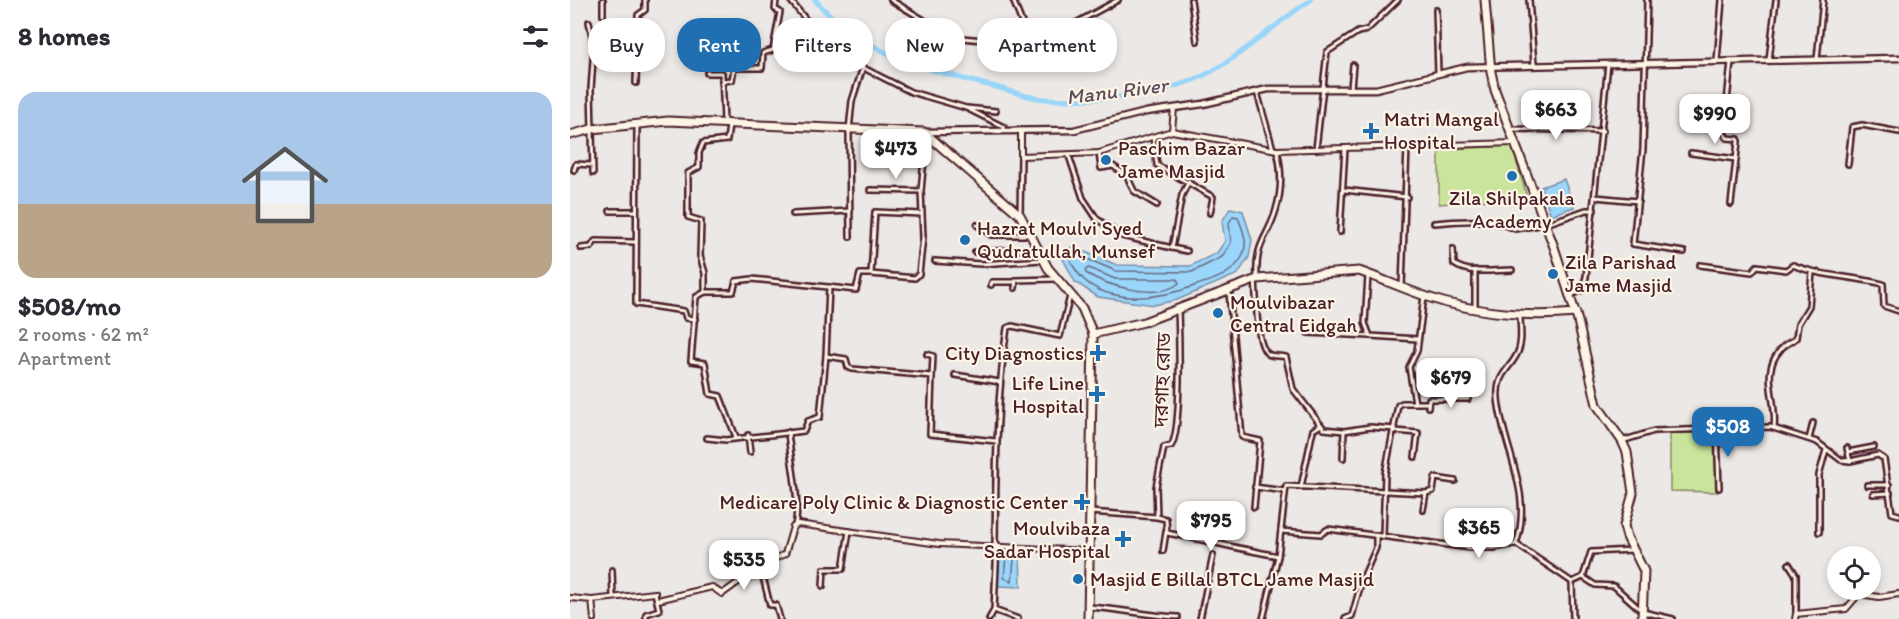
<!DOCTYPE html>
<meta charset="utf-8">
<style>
:root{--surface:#fff;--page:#f2f2f3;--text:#2b2b33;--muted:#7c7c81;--accent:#1f6fb2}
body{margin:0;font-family:Itim,"Noto Sans Bengali",sans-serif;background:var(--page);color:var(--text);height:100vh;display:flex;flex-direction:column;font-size:22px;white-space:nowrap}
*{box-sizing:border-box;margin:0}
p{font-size:20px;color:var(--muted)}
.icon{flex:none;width:33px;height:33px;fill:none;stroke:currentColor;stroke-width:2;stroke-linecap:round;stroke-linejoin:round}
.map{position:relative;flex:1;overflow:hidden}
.details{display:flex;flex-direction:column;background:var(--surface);width:570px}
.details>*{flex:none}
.guide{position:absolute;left:18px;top:18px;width:570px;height:54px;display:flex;gap:12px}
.controls{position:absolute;left:1257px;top:546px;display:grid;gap:12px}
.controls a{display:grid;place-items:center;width:54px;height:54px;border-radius:50%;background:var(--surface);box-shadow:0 3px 9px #0003;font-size:30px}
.price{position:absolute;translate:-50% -51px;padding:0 14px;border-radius:12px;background:#fff;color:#222;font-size:20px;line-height:39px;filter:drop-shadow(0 2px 3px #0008)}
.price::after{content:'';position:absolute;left:50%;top:36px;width:18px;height:14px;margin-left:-9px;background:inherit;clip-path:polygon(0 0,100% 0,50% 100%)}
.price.selected{background:var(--accent);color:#fff}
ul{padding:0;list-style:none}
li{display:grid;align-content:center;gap:12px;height:318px;padding:0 18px}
li span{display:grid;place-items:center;height:186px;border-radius:18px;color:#555}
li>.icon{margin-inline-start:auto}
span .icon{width:108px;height:108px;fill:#fffc;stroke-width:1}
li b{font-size:26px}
h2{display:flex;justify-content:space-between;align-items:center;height:72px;padding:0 18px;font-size:26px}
.chip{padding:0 21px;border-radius:24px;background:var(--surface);box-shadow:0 3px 9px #0003;font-size:21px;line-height:54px}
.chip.selected{background:var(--accent);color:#fff}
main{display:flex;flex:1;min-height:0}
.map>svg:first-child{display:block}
</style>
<main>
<section class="details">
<h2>8 homes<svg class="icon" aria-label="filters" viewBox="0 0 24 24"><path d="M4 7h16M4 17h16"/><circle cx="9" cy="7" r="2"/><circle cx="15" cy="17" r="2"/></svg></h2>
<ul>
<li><span style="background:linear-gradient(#a9c7e8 60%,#b9a48a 0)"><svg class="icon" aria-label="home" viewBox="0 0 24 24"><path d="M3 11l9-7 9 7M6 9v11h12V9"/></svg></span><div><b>$508/mo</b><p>2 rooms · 62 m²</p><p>Apartment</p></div></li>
</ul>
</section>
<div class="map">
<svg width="1329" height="619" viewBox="0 0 1329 619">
<rect width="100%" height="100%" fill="#ece8e5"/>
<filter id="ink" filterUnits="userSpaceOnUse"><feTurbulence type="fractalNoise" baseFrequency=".0167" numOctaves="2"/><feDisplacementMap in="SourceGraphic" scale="12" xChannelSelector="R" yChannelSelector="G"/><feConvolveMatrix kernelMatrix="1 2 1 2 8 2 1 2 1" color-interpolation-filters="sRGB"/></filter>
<g filter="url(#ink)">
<g fill="#cae59b" stroke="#8a8263" stroke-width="1.5">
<polygon points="942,146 957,197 869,204 869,149"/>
<polygon points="1145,430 1148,492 1100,491 1100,432"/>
</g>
<g fill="#99d6fa" stroke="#798da7" stroke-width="1.5">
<polygon points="994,179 1004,207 981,215 971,187"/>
<polygon points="660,208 673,211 682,240 679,257 668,274 607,300 584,305 528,297 505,282 492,257 494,249 503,247 547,265 620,266 647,253 655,241 652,222"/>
<polygon points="428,551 450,551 451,587 428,586"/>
</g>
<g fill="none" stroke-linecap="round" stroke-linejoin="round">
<g stroke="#6a687e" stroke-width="1.5">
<path d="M663,216L668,217C673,231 679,243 672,257C662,275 645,279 627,285C585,301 519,309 499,257L503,253L546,271L622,272L652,257L661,243L659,223Z"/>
<path d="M519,268L545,279H607L609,283C589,301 537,286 516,273L515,270Z"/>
<polygon points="436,557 444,559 442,581 434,578"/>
</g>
<path stroke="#99d6fa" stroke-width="5" d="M245,0C292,53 355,70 422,86C439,90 458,98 475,99C521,102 586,96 628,78C666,62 706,22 741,0"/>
<defs>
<g id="minor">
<polyline points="33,0 33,15"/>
<polyline points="220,0 262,52 341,92 396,108 434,127 434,131"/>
<polyline points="321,0 382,37 423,41 456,33 473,41 548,0"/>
<polyline points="443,0 456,33"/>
<polyline points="621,0 627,41"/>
<polyline points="959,0 964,64"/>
<polyline points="1077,0 1073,149 1063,244 1114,252"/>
<polyline points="866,10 868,73"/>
<polyline points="19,22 24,46 21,89 23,173"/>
<polyline points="1247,59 1253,0"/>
<polyline points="1199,60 1206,0"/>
<polyline points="1147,61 1152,0"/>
<polyline points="137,73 152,73 154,122"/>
<polyline points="152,81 162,80 164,68 192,68 193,53 203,50 210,12 205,9 206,0"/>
<polyline points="66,83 68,15 75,10 75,0"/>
<polyline points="781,88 783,65"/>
<polyline points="687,92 703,149"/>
<polyline points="397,108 426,111"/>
<polyline points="67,125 66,304 114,311 116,318 125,319"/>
<polyline points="159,125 157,140 133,143 129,153 129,167 118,173 118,217 131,221 130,256 135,273 135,292 126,297 121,361 135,363 140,394 150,396 166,437"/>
<polyline points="942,129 1033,131"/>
<polyline points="583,137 587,165 643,197 640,213"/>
<polyline points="746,149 757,52 788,32 797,30 828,0"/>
<polyline points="529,153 531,168 543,166 557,176 564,191 587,205"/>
<polyline points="1121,153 1166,159"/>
<polyline points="499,156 513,198 527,219 552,236 602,248 612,195 619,181"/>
<polyline points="1278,164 1282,127 1292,125 1329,132"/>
<polyline points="4,170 6,164 22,165"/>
<polyline points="300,190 351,191"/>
<polyline points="774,190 837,197"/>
<polyline points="1025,197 1068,201"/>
<polyline points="1161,204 1168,142 1168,139 1157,138 1154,133 1161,61"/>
<polyline points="40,211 66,211"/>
<polyline points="223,214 280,211"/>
<polyline points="352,214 305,212 301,274 345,278 349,274 353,237 351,191 356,136"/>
<polyline points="450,214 451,156"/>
<path d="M864,223C892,221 920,217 945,229L976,224L1016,210H1024"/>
<polyline points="407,225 421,235 458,235"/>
<polyline points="770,232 775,148"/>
<polyline points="280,237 279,130 282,101 293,67"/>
<polyline points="11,248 21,247 25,241 65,242"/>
<polyline points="602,248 617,251"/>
<path d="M883,249L884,264C899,275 925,270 942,270"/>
<polyline points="405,252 467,249"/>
<polyline points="365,261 411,264 472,260"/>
<path d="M1130,265L1182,272L1187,266L1216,270L1223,265C1252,277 1283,276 1313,284L1314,306L1329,311"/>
<polyline points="798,276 795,323 800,336 848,339"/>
<path d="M687,277C685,242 698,238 706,210C712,190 712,170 707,150"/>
<path d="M685,280C687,296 685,345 698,354C703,357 710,355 716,357L723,389L754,429L774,431L800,427L825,429"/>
<polyline points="421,285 422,282 445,282"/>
<polyline points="259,287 256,356 276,359 278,367 282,369 362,376 360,434 426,441"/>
<polyline points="832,287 837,146"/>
<polyline points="445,288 446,280 486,279"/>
<polyline points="136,292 163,292 166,281 182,279 286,290 290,274 301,274"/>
<polyline points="659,292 672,437 690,441 684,507"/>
<polyline points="1002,295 1012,290 1016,277 1038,64"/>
<polyline points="905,308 905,270"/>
<path d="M950,315C950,327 953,341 948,352C941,369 926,373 928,398C932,447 964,493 946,544L1002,582L1003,619"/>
<polyline points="738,333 800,336"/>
<polyline points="357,354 363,356 362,376"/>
<polyline points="385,375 430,382"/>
<polyline points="845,403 839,367 847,351 854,296"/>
<polyline points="858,407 859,399 898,399"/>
<polyline points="1147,428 1149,488"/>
<path d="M1204,428C1208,399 1189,373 1211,349C1215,344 1222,342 1226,338L1228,324L1239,306L1242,273"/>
<polyline points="825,431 848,433 845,457"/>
<path d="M218,432C220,459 231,501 225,525"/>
<polyline points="178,435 180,452"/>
<polyline points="137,438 156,440 234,431 238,421 250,417 256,356"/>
<polyline points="1239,439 1243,423"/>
<polyline points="1052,441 1084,431 1200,427 1247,442 1271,460 1280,461 1308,455 1314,459 1322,513 1329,515"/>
<polyline points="1277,448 1280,461"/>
<polyline points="1278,452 1304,447"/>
<polyline points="773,458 774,431"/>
<polyline points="1297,485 1319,485"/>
<polyline points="685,487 715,491"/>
<polyline points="731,487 743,430 751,425"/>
<polyline points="1303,494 1320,493"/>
<polyline points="853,510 856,493"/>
<path d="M520,512L587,517L586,487L594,447L601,446C612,431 609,334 608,310"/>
<path d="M587,517L596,519L597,533C635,540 670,549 708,556"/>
<polyline points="711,531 751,534 758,529 900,548 924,548 945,544"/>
<polyline points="1249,532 1249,475 1256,450"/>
<polyline points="813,536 815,474 828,405 832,403 857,403"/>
<path d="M425,544C426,472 426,399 437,328L442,326L490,336L500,296"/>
<polyline points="593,551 596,532"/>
<polyline points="1219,564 1226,575 1226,614"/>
<polyline points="42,570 43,596"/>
<polyline points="192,573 200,605 206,605 210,619"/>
<polyline points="1013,577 1025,585 1044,586 1073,612 1103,619"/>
<polyline points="1002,582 1013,577 1021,552 1063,550"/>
<polyline points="253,586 254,569 273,569 279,531"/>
<path d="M520,607C551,609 579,616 608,617"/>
<polyline points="424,610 448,619"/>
<polyline points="76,619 76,614 89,610 85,593"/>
<polyline points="419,619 424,610 427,544"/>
<polyline points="630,619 643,555"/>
<polyline points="693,619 708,556 716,486 856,493 863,491 865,478 885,481"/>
<polyline points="775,619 782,616 792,580 806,548 806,535"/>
</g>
<g id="tertiary">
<polyline points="451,131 451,156 529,153 602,131 707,150 945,143"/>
<polyline points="602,131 604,108"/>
<polyline points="0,598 22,600 85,593"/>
<polyline points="22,600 24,619"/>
<polyline points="88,600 142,587 152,594 170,581 192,573 196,563 215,554 223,527 228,524 369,544 519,551"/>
<polyline points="1225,619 1226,614 1276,609 1289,594 1309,597 1329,594"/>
</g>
<polyline id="secondary" points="354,132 504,130 576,112 633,104 698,89 806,89 897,67 1329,58"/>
<g id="trunk">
<polyline points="915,0 921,72 925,90 984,247 1008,321 1027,405 1052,441 1057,452 1063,493 1054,526 1057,537 1074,571 1072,619"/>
<polyline points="0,135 22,129 98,121 354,132 450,215 478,268 512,308 523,334 518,619"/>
<path d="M523,334L574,322L687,279L789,271C818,281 847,295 877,303C919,314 962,317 1006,313"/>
</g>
</defs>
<use href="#minor" stroke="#4a1f2b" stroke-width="8"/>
<use href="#tertiary" stroke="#4a1f2b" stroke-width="8"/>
<use href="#secondary" stroke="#4a1f2b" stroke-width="9"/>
<use href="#trunk" stroke="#4a1f2b" stroke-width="11"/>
<use href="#minor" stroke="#fcf5e5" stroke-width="3"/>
<use href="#tertiary" stroke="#fcf5e5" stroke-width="4"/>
<use href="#secondary" stroke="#fcf5e5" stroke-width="4.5"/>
<use href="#trunk" stroke="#fcf5e5" stroke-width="7"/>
</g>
</g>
<g fill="#1f6fb2" stroke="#fcf5e5" stroke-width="2">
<path d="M798 122h6v6h6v6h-6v6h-6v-6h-6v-6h6z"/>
<circle cx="536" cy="160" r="6"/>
<circle cx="942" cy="176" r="6"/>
<circle cx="395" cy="240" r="6"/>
<circle cx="983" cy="274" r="6"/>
<circle cx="648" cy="313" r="6"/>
<path d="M525 344h6v6h6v6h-6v6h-6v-6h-6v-6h6z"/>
<path d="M524 385h6v6h6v6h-6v6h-6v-6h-6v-6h6z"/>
<path d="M509 493h6v6h6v6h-6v6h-6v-6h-6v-6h6z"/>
<path d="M550 530h6v6h6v6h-6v6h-6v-6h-6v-6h6z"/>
<circle cx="508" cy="579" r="6"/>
</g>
<g text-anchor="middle" stroke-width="4.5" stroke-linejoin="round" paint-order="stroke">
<g font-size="20" fill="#4a1f2b" stroke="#fcf5e5" text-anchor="start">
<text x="814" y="126">Matri Mangal<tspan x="814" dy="23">Hospital</tspan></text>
<text x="548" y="155">Paschim Bazar<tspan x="548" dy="23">Jame Masjid</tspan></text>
<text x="942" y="205" text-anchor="middle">Zila Shilpakala<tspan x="942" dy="23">Academy</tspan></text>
<text x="407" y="235">Hazrat Moulvi Syed<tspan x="407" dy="23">Qudratullah, Munsef</tspan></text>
<text x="995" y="269">Zila Parishad<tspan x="995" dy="23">Jame Masjid</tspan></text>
<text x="660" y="309">Moulvibazar<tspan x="660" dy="23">Central Eidgah</tspan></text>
<text x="514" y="360" text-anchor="end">City Diagnostics</text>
<text x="514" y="390" text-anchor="end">Life Line<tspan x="514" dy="23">Hospital</tspan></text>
<text x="498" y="509" text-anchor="end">Medicare Poly Clinic &amp; Diagnostic Center</text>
<text x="540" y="535" text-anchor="end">Moulvibaza<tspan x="540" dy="23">Sadar Hospital</tspan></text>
<text x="520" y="586">Masjid E Billal BTCL Jame Masjid</text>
</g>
<g font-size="20" fill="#4a1f2b" stroke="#fcf5e5">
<text transform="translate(592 380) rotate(-88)" y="7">দরগাহ রোড</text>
</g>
<g font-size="21" font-style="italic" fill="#5e4d5f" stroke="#fcf5e5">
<text transform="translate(547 91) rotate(-7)" y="7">Manu River</text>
</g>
</g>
</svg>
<div class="controls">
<a><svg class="icon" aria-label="locate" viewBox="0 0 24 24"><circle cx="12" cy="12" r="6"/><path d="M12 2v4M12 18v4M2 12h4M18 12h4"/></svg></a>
</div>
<b class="price" style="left:986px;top:141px">$663</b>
<b class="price" style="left:1145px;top:145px">$990</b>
<b class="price" style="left:326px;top:180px">$473</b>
<b class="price" style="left:881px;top:409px">$679</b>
<b class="price selected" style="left:1158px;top:458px">$508</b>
<b class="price" style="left:641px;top:552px">$795</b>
<b class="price" style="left:909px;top:559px">$365</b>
<b class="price" style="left:174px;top:591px">$535</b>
<div class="guide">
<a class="chip">Buy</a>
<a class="chip selected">Rent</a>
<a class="chip">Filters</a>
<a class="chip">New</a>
<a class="chip">Apartment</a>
</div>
</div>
</main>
